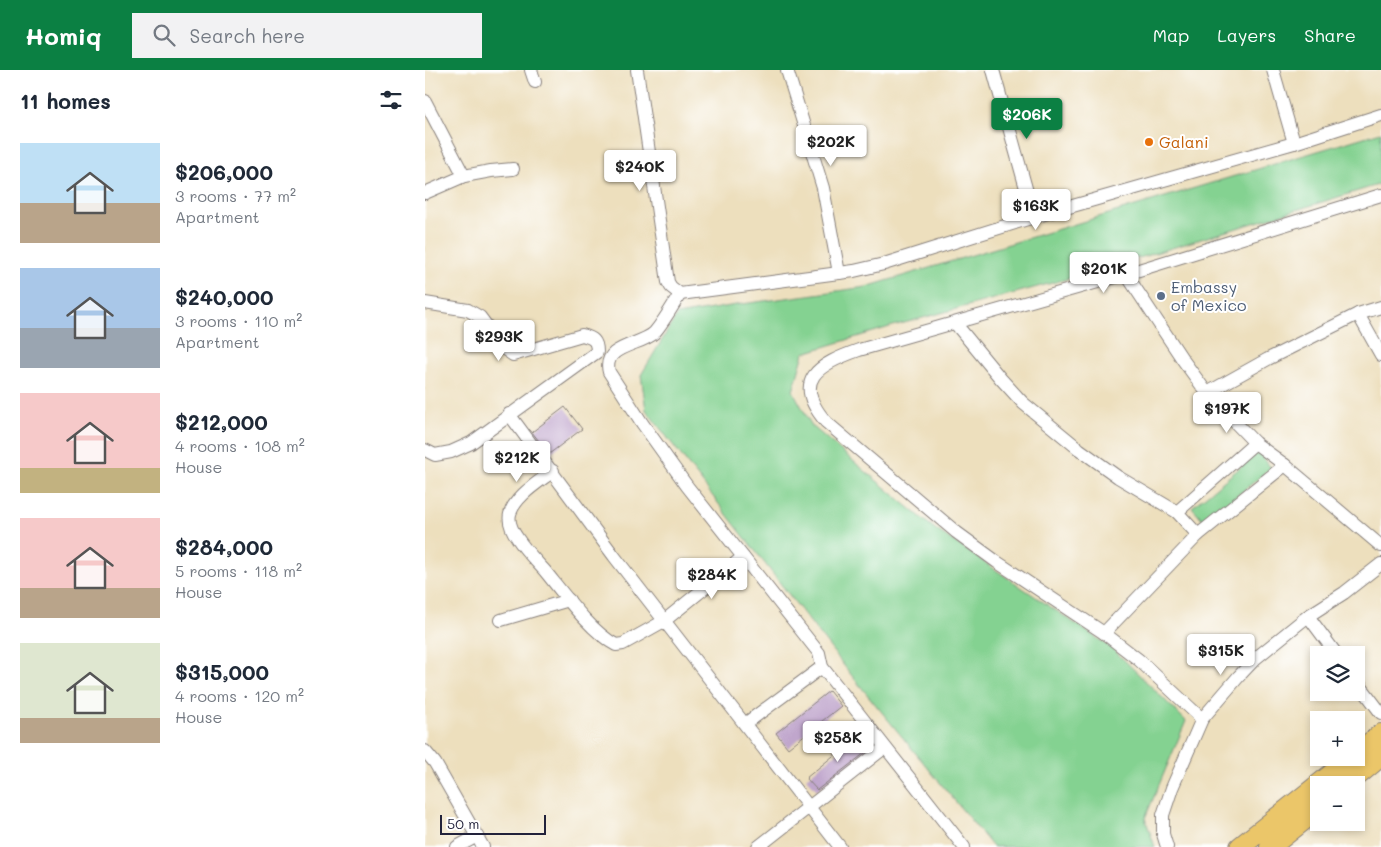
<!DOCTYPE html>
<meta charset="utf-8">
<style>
:root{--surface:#fff;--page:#f2f2f3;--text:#1f2937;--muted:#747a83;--accent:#0b8043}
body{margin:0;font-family:Mali,sans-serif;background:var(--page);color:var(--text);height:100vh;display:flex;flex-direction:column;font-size:19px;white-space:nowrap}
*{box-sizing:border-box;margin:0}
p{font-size:16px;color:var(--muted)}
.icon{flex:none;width:28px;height:28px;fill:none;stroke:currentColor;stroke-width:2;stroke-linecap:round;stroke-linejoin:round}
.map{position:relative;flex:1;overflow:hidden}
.details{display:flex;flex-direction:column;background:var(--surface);width:425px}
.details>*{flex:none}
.tools{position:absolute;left:885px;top:576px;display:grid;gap:10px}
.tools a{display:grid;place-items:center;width:55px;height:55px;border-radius:0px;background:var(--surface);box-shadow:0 2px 8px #0003;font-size:25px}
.scale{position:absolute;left:15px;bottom:12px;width:106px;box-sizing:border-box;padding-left:5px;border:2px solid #22223b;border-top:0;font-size:14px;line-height:18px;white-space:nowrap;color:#22223b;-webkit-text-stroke:4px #fff;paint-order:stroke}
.price{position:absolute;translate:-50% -42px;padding:0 11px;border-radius:5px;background:#fff;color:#222;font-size:16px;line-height:32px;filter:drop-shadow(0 1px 2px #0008)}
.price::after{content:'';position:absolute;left:50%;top:30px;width:15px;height:11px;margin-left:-8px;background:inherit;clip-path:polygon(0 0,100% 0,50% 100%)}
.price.current{background:var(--accent);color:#fff}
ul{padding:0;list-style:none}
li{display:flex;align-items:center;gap:15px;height:125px;padding:0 20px}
li span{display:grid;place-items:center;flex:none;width:140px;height:100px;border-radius:0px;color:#555}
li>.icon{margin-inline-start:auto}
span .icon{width:60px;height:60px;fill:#fffc;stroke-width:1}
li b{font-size:21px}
h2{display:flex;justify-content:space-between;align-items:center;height:60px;padding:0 20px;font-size:21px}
header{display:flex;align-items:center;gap:30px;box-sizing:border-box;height:70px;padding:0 25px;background:var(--accent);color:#fff}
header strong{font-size:24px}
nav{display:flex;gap:28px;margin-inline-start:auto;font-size:18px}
.search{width:350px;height:45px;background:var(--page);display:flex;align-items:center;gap:12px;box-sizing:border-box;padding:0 18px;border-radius:0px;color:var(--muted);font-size:19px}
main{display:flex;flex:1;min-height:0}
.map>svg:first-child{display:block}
</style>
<header>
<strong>Homiq</strong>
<div class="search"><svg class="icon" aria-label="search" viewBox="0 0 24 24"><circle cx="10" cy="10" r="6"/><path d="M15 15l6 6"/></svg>Search here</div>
<nav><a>Map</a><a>Layers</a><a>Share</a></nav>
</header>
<main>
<section class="details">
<h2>11 homes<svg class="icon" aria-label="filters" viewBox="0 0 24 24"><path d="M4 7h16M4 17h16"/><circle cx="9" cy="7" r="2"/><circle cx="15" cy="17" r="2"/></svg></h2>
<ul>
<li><span style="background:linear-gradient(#bfe0f5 60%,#b9a48a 0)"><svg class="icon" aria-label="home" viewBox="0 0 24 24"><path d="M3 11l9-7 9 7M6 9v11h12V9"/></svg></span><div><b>$206,000</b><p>3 rooms · 77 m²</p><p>Apartment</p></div></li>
<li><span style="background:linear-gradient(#a9c7e8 60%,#9aa5b1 0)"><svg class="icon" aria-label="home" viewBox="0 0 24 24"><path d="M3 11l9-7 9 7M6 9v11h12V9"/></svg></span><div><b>$240,000</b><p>3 rooms · 110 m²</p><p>Apartment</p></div></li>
<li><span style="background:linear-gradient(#f6c9c9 75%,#c2b280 0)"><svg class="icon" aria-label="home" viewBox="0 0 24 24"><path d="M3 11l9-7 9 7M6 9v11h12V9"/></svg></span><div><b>$212,000</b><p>4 rooms · 108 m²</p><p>House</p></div></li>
<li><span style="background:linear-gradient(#f6c9c9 70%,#b9a48a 0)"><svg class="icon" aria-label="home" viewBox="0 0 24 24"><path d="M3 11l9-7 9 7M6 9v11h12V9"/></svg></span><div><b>$284,000</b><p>5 rooms · 118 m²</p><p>House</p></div></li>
<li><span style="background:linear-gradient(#dfe7d0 75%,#b9a48a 0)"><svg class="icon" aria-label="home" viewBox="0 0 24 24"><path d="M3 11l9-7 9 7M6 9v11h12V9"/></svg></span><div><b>$315,000</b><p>4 rooms · 120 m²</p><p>House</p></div></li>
</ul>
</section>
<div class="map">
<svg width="956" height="777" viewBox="0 0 956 777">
<rect width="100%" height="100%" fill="#fff"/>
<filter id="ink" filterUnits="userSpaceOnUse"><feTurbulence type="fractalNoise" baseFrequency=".02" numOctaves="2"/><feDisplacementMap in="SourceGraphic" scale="10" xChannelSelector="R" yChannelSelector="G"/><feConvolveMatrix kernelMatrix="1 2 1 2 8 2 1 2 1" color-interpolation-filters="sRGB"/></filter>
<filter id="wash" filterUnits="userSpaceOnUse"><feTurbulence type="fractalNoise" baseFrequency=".0096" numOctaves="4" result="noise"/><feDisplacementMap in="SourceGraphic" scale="20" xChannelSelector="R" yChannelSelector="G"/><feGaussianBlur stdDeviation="1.12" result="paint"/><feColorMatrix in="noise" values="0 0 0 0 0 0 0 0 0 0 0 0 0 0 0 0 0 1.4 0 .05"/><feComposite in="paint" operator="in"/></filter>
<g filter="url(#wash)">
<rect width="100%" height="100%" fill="#eddfbd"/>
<g fill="#84d291" stroke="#537a66">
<polygon points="956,62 956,114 668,202 468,256 379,283 368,321 387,356 440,401 510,459 688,579 761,651 720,748 730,777 568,777 427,606 221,340 216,305 252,245 317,234 441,217"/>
<polygon points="834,382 846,398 780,452 767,437"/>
</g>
<g id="blocks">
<g fill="#c0a6cc">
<polygon points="140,337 157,359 124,384 107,362"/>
<polygon points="404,621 416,636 363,678 351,663"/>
<polygon points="434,665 445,679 392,720 381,708"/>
</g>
</g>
</g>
<g filter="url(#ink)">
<use href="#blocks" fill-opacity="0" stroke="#88807c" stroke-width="1"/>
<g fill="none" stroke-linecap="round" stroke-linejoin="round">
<defs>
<g id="street">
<polyline points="106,0 110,12"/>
<polyline points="212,0 243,212 246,217 255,224 429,201 459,194 609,147 869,73 956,45"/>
<polyline points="362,0 398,118 414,203"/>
<polyline points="568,0 609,147"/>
<polyline points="848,0 869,73"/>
<polyline points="0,31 39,106"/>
<polyline points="0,123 39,106 66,101 88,99"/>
<polyline points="701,204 758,290 782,323 804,346 830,373 860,395 956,476"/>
<path d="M255,224C247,237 239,251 229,263C215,276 177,275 184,302L217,353L262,416L394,583L397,597L539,777"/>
<path d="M0,233L43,240L55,247L78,278L88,285L157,265C168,268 172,270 172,282L46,373L26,382L10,385L0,380"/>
<polyline points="933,244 956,285"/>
<polyline points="530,253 576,309 598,333 654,379 693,407 752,442 773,465"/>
<polyline points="782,323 843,289 933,244 956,237"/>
<polyline points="84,344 189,486 415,777"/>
<path d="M128,401C114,412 90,426 85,444C83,452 88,462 93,469C100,480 111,491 120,501C138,523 166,562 191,575L198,574L239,551L318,487"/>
<polyline points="752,442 830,373"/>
<polyline points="883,546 912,585"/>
<polyline points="76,550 144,530"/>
<polyline points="679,563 773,465 860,395"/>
<polyline points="931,610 956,643"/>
<path d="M777,649L714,590L679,563L572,492L531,462L401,352C365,310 394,294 434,280L701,204L956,125"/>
<polyline points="320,654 397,597"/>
<polyline points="0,681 10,693 58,777"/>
<polyline points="32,777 52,766"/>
<polyline points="333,777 459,678"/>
<polyline points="742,777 738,764 738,745 747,718 777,649 814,606 831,588 883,546 919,523 956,494"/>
</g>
<g id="primary">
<polyline points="931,684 956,664"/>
<polyline points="921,715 956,686"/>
<polyline points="815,777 927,688"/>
<polyline points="845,777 894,738"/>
</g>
</defs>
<use href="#street" stroke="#88807c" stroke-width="14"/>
<use href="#primary" stroke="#88807c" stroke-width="22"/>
<use href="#street" stroke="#fff" stroke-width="12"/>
<use href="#primary" stroke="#ebc669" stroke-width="20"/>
</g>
</g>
<circle fill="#e8710a" stroke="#fff" stroke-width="2" cx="724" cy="72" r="5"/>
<circle fill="#5c6f8a" stroke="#fff" stroke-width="2" cx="736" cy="226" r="5"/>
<g text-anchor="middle" stroke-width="4" stroke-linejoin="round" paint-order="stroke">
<g font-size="16" fill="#c56008" stroke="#fff" text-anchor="start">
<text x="734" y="78">Galani</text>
</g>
<g font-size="16" fill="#4e5e75" stroke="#fff" text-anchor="start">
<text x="746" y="223">Embassy<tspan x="746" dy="18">of Mexico</tspan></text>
</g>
</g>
</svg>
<div class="tools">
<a><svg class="icon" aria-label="layers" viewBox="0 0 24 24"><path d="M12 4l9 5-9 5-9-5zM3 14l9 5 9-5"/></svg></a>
<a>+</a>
<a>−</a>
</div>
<div class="scale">50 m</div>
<b class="price current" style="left:602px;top:70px">$206K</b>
<b class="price" style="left:406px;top:97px">$202K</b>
<b class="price" style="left:215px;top:122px">$240K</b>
<b class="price" style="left:611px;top:161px">$163K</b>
<b class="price" style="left:679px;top:224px">$201K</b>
<b class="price" style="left:74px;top:292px">$293K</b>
<b class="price" style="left:802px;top:364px">$197K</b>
<b class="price" style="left:92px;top:413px">$212K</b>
<b class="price" style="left:287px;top:530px">$284K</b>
<b class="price" style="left:796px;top:606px">$315K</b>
<b class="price" style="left:413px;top:693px">$258K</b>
</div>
</main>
